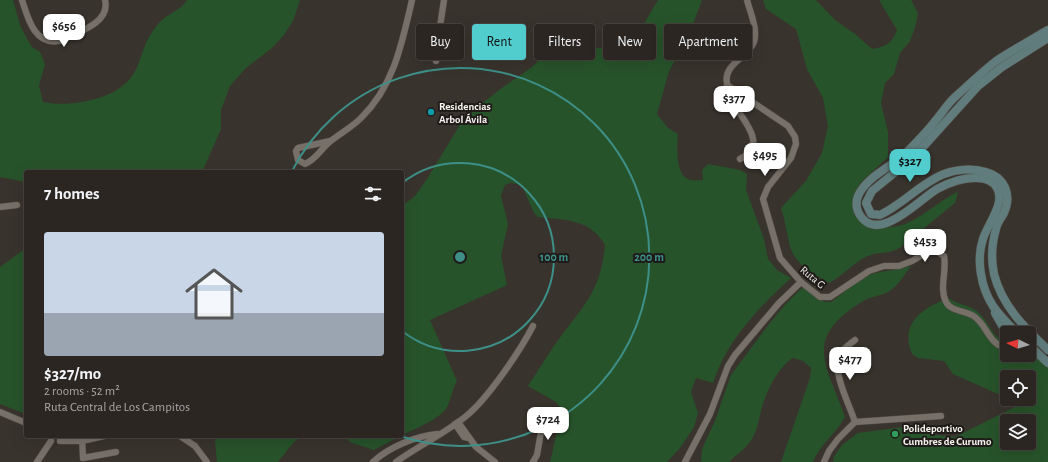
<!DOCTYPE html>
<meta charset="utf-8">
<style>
:root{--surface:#2b2622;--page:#332e2a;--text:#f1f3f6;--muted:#a6a5a5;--line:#474340;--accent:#52cdce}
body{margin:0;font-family:"Alegreya Sans",sans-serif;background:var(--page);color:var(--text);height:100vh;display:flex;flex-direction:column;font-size:15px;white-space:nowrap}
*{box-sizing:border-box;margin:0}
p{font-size:13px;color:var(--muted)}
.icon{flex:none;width:22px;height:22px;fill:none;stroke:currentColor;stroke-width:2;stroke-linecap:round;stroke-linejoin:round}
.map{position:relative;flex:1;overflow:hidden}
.sheet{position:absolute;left:24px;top:170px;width:380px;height:268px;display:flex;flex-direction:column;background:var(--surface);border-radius:4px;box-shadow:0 4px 16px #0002,0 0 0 1px var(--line)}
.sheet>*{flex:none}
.banner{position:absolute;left:416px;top:24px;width:380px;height:36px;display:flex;gap:8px}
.needle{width:26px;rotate:275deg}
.controls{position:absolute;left:1000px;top:326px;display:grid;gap:8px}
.controls a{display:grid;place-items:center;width:36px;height:36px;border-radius:4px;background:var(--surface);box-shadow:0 4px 16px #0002,0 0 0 1px var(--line);font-size:20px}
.price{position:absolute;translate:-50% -34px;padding:0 9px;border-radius:8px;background:#fff;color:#222;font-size:13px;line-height:26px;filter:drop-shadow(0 1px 2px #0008)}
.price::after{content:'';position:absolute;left:50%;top:24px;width:12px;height:9px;margin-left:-6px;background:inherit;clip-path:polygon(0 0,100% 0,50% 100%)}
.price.current{background:var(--accent);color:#111}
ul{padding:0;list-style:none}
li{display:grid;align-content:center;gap:8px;height:212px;padding:0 20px}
li span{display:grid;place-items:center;height:124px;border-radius:4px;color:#555}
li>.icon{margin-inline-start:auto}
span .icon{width:72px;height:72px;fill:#fffc;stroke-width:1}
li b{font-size:17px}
h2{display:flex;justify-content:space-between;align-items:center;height:48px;padding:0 20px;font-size:17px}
.pill{padding:0 14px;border-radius:4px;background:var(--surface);box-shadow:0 4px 16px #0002,0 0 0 1px var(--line);font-size:14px;line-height:36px}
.pill.current{background:var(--accent);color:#111}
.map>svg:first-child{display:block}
</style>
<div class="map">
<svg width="1048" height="462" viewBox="0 0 1048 462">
<rect width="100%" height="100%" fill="#39332d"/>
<g fill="#27532a" fill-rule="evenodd">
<path d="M0,0H13L20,25L26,37L32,47L40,52L45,64L39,86L43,102C70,108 120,99 134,73C142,59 143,44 153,31C156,27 159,22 163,19C171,13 181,9 187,0H300L293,21L284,35L272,48L246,68L230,86L221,110V129L202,172H26V182L0,177Z"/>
<path d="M658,0H702L687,40L669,71L657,114L668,128L678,134C677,146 675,176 690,180C694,181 700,180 703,180L702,170L708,164L740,170L747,174L746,190L764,239L768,259L777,270L791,278C758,308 727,340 713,383L696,378L691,392L698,413L694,427L680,448L667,462H550L562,411L556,402L528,386C540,368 551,349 564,332C588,301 601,287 605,245C590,219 566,220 538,217L534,213L523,188L517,184L510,183L505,185L501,196L508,224L501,256L507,285L430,320L457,381C452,390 451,400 447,407C442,418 413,430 402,435V206L415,196L427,179L464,118L499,90L532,67L545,54L563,50L616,47L631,40L642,27Z"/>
<path d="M763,0H816L835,20L855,34L872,49C886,47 892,43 897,30L879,0H911L918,13L915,28L910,41L900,53L894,74L885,83L881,103L888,132V157L860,183L855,193V209C862,214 870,222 878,225C906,236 934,202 958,192L955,203L901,247C889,255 880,251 868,256C853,262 845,275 829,283C812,273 793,264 789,242C786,230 785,220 781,208L806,181L822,153L828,126L823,98L807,69L796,29L766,9Z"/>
<polygon points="26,248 26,414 0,404 0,267"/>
<path d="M911,266C904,275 897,288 886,293C879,296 870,297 863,301C802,339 826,363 845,417C836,434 820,444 813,462H781L810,378L811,368L803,361L793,358C778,367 767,391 762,407C759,417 758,428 753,437C747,448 737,454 729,462H701L702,449L715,421L731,375L769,324L785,305L803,287L825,302H831C843,294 854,282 867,276C881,270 896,271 911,266Z"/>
<path d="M948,298C958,305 971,305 979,313C989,322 993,339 1007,342V355H1029V344L1048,367V462H833L834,457L842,445L858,433L911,426L936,435L955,437L1019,405L1009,399H1029V377H1007V398L953,374L944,361L918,358L912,354C899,323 923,308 948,298ZM1007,421H1029V443H1007Z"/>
<polygon points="218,436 302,436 294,442 278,462 217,462 215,441"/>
<polygon points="342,436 400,436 374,450 352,443"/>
</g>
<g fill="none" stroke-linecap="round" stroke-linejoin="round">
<defs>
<g id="minor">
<path d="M22,0C28,18 34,45 59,41C75,33 111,24 105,0"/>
<polyline points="436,61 436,53 444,0"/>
<path d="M727,85L788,126L795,137L796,144L791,158L768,187L763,199L780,258L801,282L820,297H830L869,271L884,266H899L912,261L929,251H936L944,256C947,271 939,288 946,302C951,312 966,310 975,317C988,327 989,345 1007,348"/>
<path d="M330,141L298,148L296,151L298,160L305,164C317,159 322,147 332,140C341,133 352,127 361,118C394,86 402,43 412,0"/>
<path d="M740,159C770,144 741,119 732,101C729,96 728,89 727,83C723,64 748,58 754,42C758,29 750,12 747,0"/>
<polyline points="0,207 17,205"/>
<path d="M855,340C850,344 841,350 839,356C832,372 850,406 855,422"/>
<polyline points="0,412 26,423"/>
<polyline points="458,422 476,447 495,462"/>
<polyline points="455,424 464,437 469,438"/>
<polyline points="82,436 83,458 116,452"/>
<polyline points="180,436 195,446 207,462"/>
<polyline points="60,441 82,441 104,436"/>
<polyline points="37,462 51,441"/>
<path d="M373,462C389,447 416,436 437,434"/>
<path d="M396,462C418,446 444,434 465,417C487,400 520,351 533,326"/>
<polyline points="533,462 537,455 541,432 548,413"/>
<polyline points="685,462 710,414 728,366 735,355 779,303 801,282"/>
<polyline points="824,462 829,451 838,439 855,422 941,416"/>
</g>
<g id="secondary">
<path d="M1048,38L1002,67L978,86L914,157L872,191L866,203L871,214L880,215C903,204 921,183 944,174C957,169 973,168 986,172C1005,177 1012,195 1004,213C1001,218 997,223 996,229C992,243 991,260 994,274C1002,306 1025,328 1048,350"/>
<polyline points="995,313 1007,334"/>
<path d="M1017,333C1009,325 999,315 993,306C981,288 976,260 983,239C987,225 1006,203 997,188C993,181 986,178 977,178C963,177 948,183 937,189C919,200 881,241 862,218C857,212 855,204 858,196C866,177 891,167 905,154C916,143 927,132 936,120C942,113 947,105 953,99C967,86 981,73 996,61C1013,50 1031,40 1048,30"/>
<polyline points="1029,345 1048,363"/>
</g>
</defs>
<use href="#minor" stroke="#544f49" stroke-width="7"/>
<use href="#secondary" stroke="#544f49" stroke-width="9"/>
<use href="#minor" stroke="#777069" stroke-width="6"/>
<use href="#secondary" stroke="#607c7c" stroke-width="8"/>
</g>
<g fill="none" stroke="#3d8f88" stroke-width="2">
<path d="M402 183A94 94 0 1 1 402 331"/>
<path d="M292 171A189 189 0 1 1 400 436"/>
</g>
<circle fill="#0f9aa8" stroke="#1e1b19" stroke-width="1.5" cx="431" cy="112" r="4"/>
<circle fill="#2e9e5b" stroke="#1e1b19" stroke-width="1.5" cx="895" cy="434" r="4"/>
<g text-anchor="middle" stroke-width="4" stroke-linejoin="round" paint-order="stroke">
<g font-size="11" font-weight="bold" fill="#f7f3ef" stroke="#1e1b19" text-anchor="start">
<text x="439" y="110">Residencias<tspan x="439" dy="13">Arbol Ávila</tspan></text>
<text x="903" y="432">Polideportivo<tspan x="903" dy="13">Cumbres de Curumo</tspan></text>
</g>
<g font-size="11" fill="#f7f3ef" stroke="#1e1b19">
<text transform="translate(813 277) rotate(40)" y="4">Ruta G</text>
</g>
</g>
<circle cx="460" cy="257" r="6" fill="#3d8f88" stroke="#1e1b19" stroke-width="2"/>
<g font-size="12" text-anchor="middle" font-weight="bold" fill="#3d8f88" stroke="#1e1b19" stroke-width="4" stroke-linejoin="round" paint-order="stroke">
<text x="554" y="261">100 m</text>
<text x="649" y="261">200 m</text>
</g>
</svg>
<div class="controls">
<a><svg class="needle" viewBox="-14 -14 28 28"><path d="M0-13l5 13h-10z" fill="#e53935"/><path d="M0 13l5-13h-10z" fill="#a6a5a5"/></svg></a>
<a><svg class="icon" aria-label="locate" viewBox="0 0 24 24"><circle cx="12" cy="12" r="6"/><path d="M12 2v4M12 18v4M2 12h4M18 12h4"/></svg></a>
<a><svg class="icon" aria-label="layers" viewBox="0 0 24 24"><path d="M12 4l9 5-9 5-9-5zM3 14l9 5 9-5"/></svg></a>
</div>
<b class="price" style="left:64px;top:48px">$656</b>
<b class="price" style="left:734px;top:120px">$377</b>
<b class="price" style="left:765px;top:177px">$495</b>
<b class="price current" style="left:910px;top:183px">$327</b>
<b class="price" style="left:925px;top:263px">$453</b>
<b class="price" style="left:850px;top:381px">$477</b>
<b class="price" style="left:548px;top:441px">$724</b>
<div class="banner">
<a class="pill">Buy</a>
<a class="pill current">Rent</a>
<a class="pill">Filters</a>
<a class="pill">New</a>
<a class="pill">Apartment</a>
</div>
<section class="sheet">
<h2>7 homes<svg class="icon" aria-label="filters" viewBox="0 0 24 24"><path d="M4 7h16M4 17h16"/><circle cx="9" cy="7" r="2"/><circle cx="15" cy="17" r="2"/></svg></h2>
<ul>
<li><span style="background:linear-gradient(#c9d6e8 65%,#9aa5b1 0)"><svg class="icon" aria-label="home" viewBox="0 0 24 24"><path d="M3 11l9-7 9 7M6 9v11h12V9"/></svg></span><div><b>$327/mo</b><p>2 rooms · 52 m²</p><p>Ruta Central de Los Campitos</p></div></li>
</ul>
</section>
</div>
